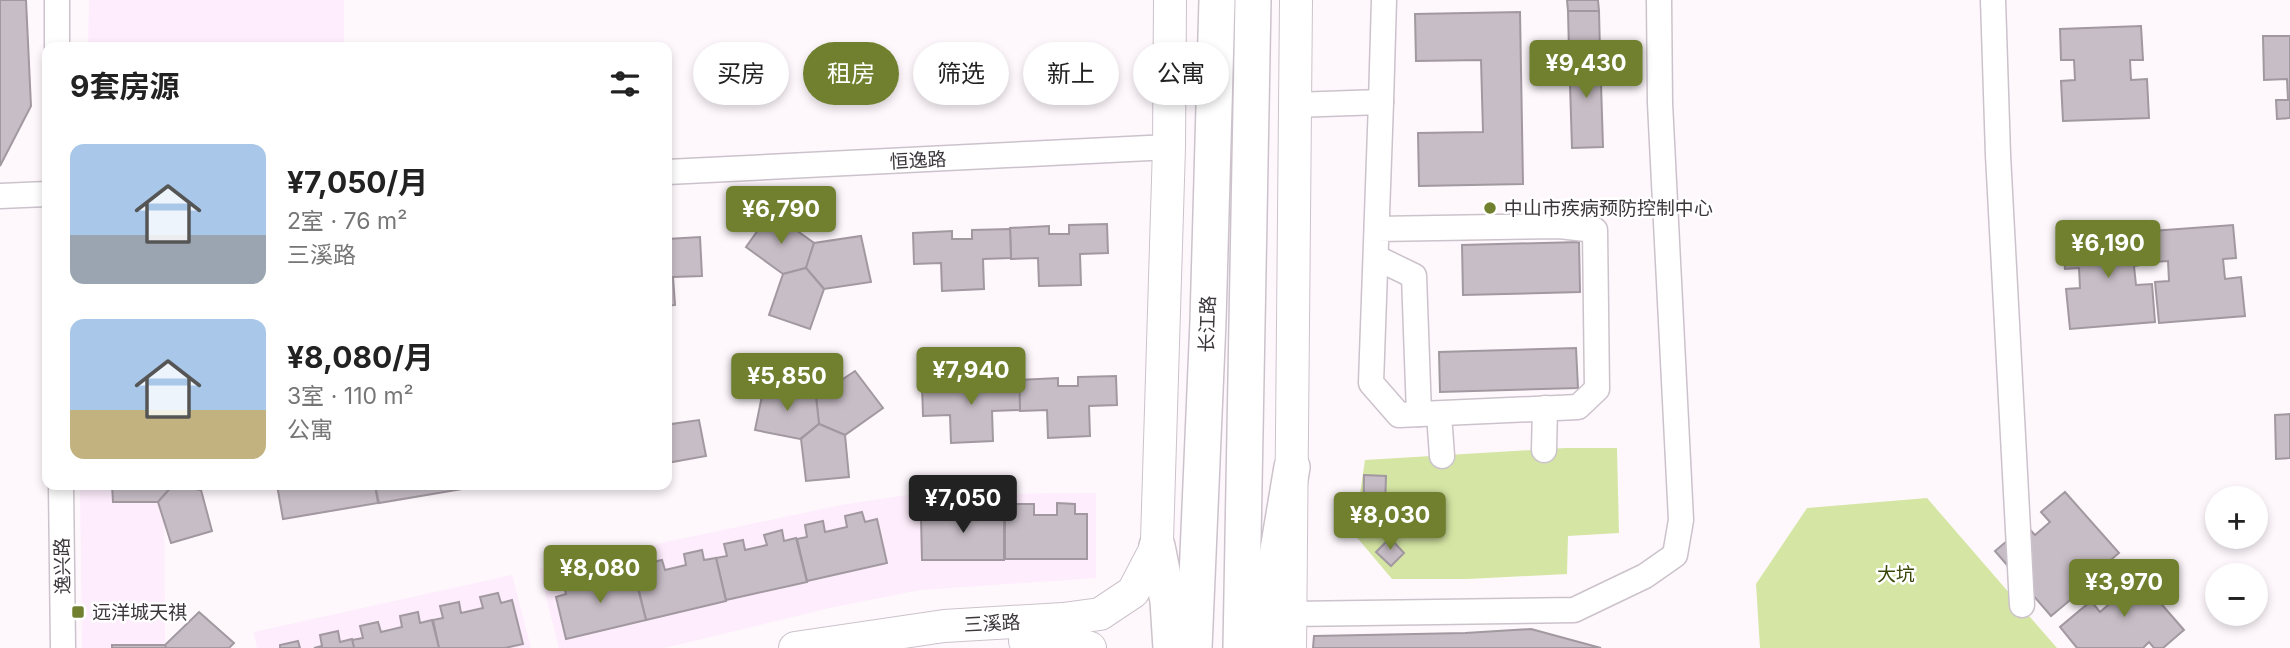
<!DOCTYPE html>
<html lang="zh">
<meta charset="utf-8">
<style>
:root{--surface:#fff;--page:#f2f2f2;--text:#222;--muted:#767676;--accent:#70802f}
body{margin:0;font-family:Inter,"Noto Sans SC",sans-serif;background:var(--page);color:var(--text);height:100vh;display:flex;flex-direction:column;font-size:26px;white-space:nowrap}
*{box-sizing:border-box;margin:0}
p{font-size:23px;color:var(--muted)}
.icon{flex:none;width:38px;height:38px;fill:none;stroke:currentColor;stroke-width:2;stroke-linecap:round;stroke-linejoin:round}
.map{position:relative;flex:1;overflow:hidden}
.drawer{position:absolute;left:42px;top:42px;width:630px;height:448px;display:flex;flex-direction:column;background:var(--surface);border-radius:14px;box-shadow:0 4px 10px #0003}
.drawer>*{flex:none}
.top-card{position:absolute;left:693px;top:42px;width:665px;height:63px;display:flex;gap:14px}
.fabs{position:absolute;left:2205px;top:486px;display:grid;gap:14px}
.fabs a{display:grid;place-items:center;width:63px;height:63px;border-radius:50%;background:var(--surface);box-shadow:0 4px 10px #0003;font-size:35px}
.price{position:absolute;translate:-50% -60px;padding:0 16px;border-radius:7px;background:var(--accent);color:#fff;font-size:23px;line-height:46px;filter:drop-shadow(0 2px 4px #0008)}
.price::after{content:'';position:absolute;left:50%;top:42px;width:21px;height:16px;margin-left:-10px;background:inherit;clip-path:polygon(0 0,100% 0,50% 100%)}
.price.current{background:#222;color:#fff}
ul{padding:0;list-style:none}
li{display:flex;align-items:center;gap:21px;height:175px;padding:0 28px}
li span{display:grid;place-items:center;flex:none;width:196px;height:140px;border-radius:14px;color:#555}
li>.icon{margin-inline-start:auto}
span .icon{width:84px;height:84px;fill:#fffc;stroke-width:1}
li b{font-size:30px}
h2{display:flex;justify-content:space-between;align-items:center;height:84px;padding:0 28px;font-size:30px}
.pill{padding:0 24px;border-radius:32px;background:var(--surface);box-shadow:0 4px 10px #0003;font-size:24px;line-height:63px}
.pill.current{background:var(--accent);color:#fff}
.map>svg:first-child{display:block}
</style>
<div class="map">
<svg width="2290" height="648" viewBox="0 0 2290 648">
<rect width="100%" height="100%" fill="#fef8fd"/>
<g fill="#feedfc">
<polygon points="89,0 344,0 344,47 88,47"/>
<polygon points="80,485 164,485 165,648 82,648"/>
<polygon points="1096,493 1096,578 920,590 834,607 664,648 559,648 539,569 841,505 907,495"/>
<polygon points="512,575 531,648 257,648 254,632"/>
</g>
<g fill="#d5e6a4">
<polygon points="1565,448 1617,448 1619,533 1568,536 1567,574 1468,579 1392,579 1354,534 1365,460"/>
<polygon points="1927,498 2057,648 1760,648 1756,584 1807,508"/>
</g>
<g fill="#c7bdc6" stroke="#a298a0" stroke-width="2">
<polygon points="0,0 26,0 31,106 0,166"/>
<polygon points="1567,0 1598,0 1599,11 1568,11"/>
<polygon points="1568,11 1599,11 1600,52 1569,52"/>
<polygon points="1520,12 1523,184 1419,186 1418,133 1483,132 1481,60 1416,61 1415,14"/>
<polygon points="2141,26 2143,60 2130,60 2131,80 2147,79 2149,118 2063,121 2061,81 2075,80 2074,60 2061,60 2060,29"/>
<polygon points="2263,36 2290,36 2290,118 2277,119 2276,100 2288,100 2287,79 2264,80"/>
<polygon points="1569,52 1600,52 1603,147 1572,148"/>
<polygon points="771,212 814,243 806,268 783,274 746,247"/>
<polygon points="1107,224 1108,253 1080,254 1081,285 1039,286 1038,258 1011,259 1010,228 1049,226 1049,234 1069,234 1069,225"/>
<polygon points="2233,225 2236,258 2223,259 2225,279 2241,277 2245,316 2159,323 2155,282 2169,281 2168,261 2154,262 2152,231"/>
<polygon points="1010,229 1011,258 983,259 984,289 942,291 941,263 914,264 913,233 952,231 952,239 972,239 972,230"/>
<polygon points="2144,231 2147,264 2134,266 2136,285 2152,284 2155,322 2070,329 2066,289 2080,288 2079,268 2065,269 2062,237"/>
<polygon points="861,236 871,282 824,289 806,268 814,243"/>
<polygon points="700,237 702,276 673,277 675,305 667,306 667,239"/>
<polygon points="1579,242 1580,292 1463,295 1462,245"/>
<polygon points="806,268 824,289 810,329 769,315 783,274"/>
<polygon points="1576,348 1578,388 1440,392 1439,352"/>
<polygon points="855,371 883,408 845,435 819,424 816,397"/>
<polygon points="1116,376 1117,405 1089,406 1090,436 1048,438 1047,410 1020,411 1019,380 1058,378 1058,386 1078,386 1078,377"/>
<polygon points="1019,381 1020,410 992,411 993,441 951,443 950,415 923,416 922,385 961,383 961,391 981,390 980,382"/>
<polygon points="764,386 816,397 819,424 800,439 755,430"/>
<polygon points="667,401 671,424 699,420 706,456 667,463"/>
<polygon points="2290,414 2290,458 2276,459 2275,415"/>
<polygon points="819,424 845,435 849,477 806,481 801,439"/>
<polygon points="1364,475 1386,476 1384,537 1363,536"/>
<polygon points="112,485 173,485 158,502 113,502"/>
<polygon points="173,485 201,490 212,531 171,543 158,502"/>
<polygon points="176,485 206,485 201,490"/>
<polygon points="277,485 375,485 378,503 283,519"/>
<polygon points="375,485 473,485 474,487 379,503"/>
<polygon points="2065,492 2119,553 2093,575 2085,565 2070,578 2081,591 2051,616 1995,551 2026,525 2035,535 2050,522 2041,512"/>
<polygon points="1057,503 1075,504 1075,514 1087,514 1087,559 1005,559 1005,516 1015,516 1015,504 1034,504 1034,515 1057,515"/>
<polygon points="973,504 992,504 992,515 1004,515 1004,560 922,560 921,517 932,517 932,505 951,505 951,515 973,515"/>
<polygon points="862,512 865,522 877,519 887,563 807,581 797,539 807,537 805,525 823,521 825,532 847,527 845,516"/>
<polygon points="782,530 784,541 796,538 807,582 726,600 716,558 727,556 724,544 743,540 745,550 767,545 764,535"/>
<polygon points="1390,538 1404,553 1391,566 1376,552"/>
<polygon points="702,550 704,560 716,558 726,601 646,620 636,578 646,575 644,564 662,560 665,570 686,565 684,554"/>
<polygon points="2130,568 2184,630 2163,648 2154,648 2149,642 2143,648 2077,648 2060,627 2091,601 2100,612 2115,599 2106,588"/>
<polygon points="621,569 624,579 635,577 646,620 566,639 556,597 566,594 563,583 582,579 584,589 606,584 603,573"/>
<polygon points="498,593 501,603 512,600 523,644 505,648 439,648 433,620 443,618 440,606 459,602 461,613 483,608 480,597"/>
<polygon points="199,612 234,643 229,648 166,648 165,645"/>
<polygon points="418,612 420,623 432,620 439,648 354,648 352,640 363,638 360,626 378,622 381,632 402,627 400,616"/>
<polygon points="1531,629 1601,648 1313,648 1314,636 1465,633"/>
<polygon points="338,631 340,642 352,639 354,648 314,648 322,646 320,635"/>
<polygon points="298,641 300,648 280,648 280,645"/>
<polygon points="112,645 165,645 166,648 112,648"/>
</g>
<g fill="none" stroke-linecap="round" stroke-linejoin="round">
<defs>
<g id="minor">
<polyline points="57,0 57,47"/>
<polyline points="1993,0 1998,155 2022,605"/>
<polyline points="1294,105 1381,102 1384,0"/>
<polyline points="667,172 1169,147"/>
<polyline points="0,196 47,194"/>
<polyline points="1377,229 1559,226 1595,230 1597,389 1578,407 1399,415 1371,383 1381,102"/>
<polyline points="1377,258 1414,276 1419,414"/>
<polyline points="1439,414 1442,456"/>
<polyline points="1544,450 1545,408"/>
<polyline points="61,485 63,648"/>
<polyline points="1291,614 1574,610 1645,576 1675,555 1681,520 1660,103 1659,0"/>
</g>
<g id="major">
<polyline points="1156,573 1169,147 1170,0"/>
<polyline points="1025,641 1069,641 1090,648"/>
<polyline points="795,648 944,626 1063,619 1100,614 1133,592 1156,548"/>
<polyline points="1290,648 1296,0"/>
</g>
<g id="highway">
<polyline points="1157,546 1168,601 1171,648"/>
<polyline points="1194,648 1208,321 1217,0"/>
<polyline points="1241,648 1253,0"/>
<polyline points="1258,648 1273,580 1292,467"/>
</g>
</defs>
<use href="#minor" stroke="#ccc2cb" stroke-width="27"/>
<use href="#major" stroke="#ccc2cb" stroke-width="34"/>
<use href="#highway" stroke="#ccc2cb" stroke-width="38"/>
<use href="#minor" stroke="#fff" stroke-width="24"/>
<use href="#major" stroke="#fff" stroke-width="32"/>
<use href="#highway" stroke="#fff" stroke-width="35"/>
</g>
<g fill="#70802f" stroke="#fff" stroke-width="2.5">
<circle cx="1490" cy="208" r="7"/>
<rect x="71" y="605" width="14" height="14" rx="3.5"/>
</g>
<g text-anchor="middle" stroke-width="5" stroke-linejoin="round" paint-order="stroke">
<g font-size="19" fill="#3c373b" stroke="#fff">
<text transform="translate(918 160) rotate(-3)" y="7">恒逸路</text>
<text transform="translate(1207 324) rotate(-88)" y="7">长江路</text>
<text transform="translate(62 566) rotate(-91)" y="7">逸兴路</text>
<text transform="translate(992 623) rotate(-3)" y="7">三溪路</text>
</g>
<g font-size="19" fill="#3c373b" stroke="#fff" text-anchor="start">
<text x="1504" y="215">中山市疾病预防控制中心</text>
<text x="92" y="619">远洋城天祺</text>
</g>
<g font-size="19" fill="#3b4707" stroke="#fff">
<text x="1896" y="581">大坑</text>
</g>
</g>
</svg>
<div class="fabs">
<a>+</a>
<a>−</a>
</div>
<b class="price" style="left:1586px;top:100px">¥9,430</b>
<b class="price" style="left:781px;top:246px">¥6,790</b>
<b class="price" style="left:2108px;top:280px">¥6,190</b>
<b class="price" style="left:971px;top:407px">¥7,940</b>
<b class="price" style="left:787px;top:413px">¥5,850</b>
<b class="price current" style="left:963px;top:535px">¥7,050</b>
<b class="price" style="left:1390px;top:552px">¥8,030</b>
<b class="price" style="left:600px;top:605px">¥8,080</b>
<b class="price" style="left:2124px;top:619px">¥3,970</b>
<div class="top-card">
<a class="pill">买房</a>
<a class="pill current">租房</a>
<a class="pill">筛选</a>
<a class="pill">新上</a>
<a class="pill">公寓</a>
</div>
<section class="drawer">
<h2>9套房源<svg class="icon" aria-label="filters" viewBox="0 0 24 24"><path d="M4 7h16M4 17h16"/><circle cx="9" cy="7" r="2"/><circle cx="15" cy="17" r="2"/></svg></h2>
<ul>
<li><span style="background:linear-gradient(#a9c7e8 65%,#9aa5b1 0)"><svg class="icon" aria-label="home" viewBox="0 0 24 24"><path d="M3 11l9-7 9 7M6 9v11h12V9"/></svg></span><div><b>¥7,050/月</b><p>2室 · 76 m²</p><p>三溪路</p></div></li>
<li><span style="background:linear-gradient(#a9c7e8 65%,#c2b280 0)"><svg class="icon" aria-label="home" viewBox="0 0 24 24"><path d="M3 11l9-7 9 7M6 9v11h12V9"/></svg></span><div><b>¥8,080/月</b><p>3室 · 110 m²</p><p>公寓</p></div></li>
</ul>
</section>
</div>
